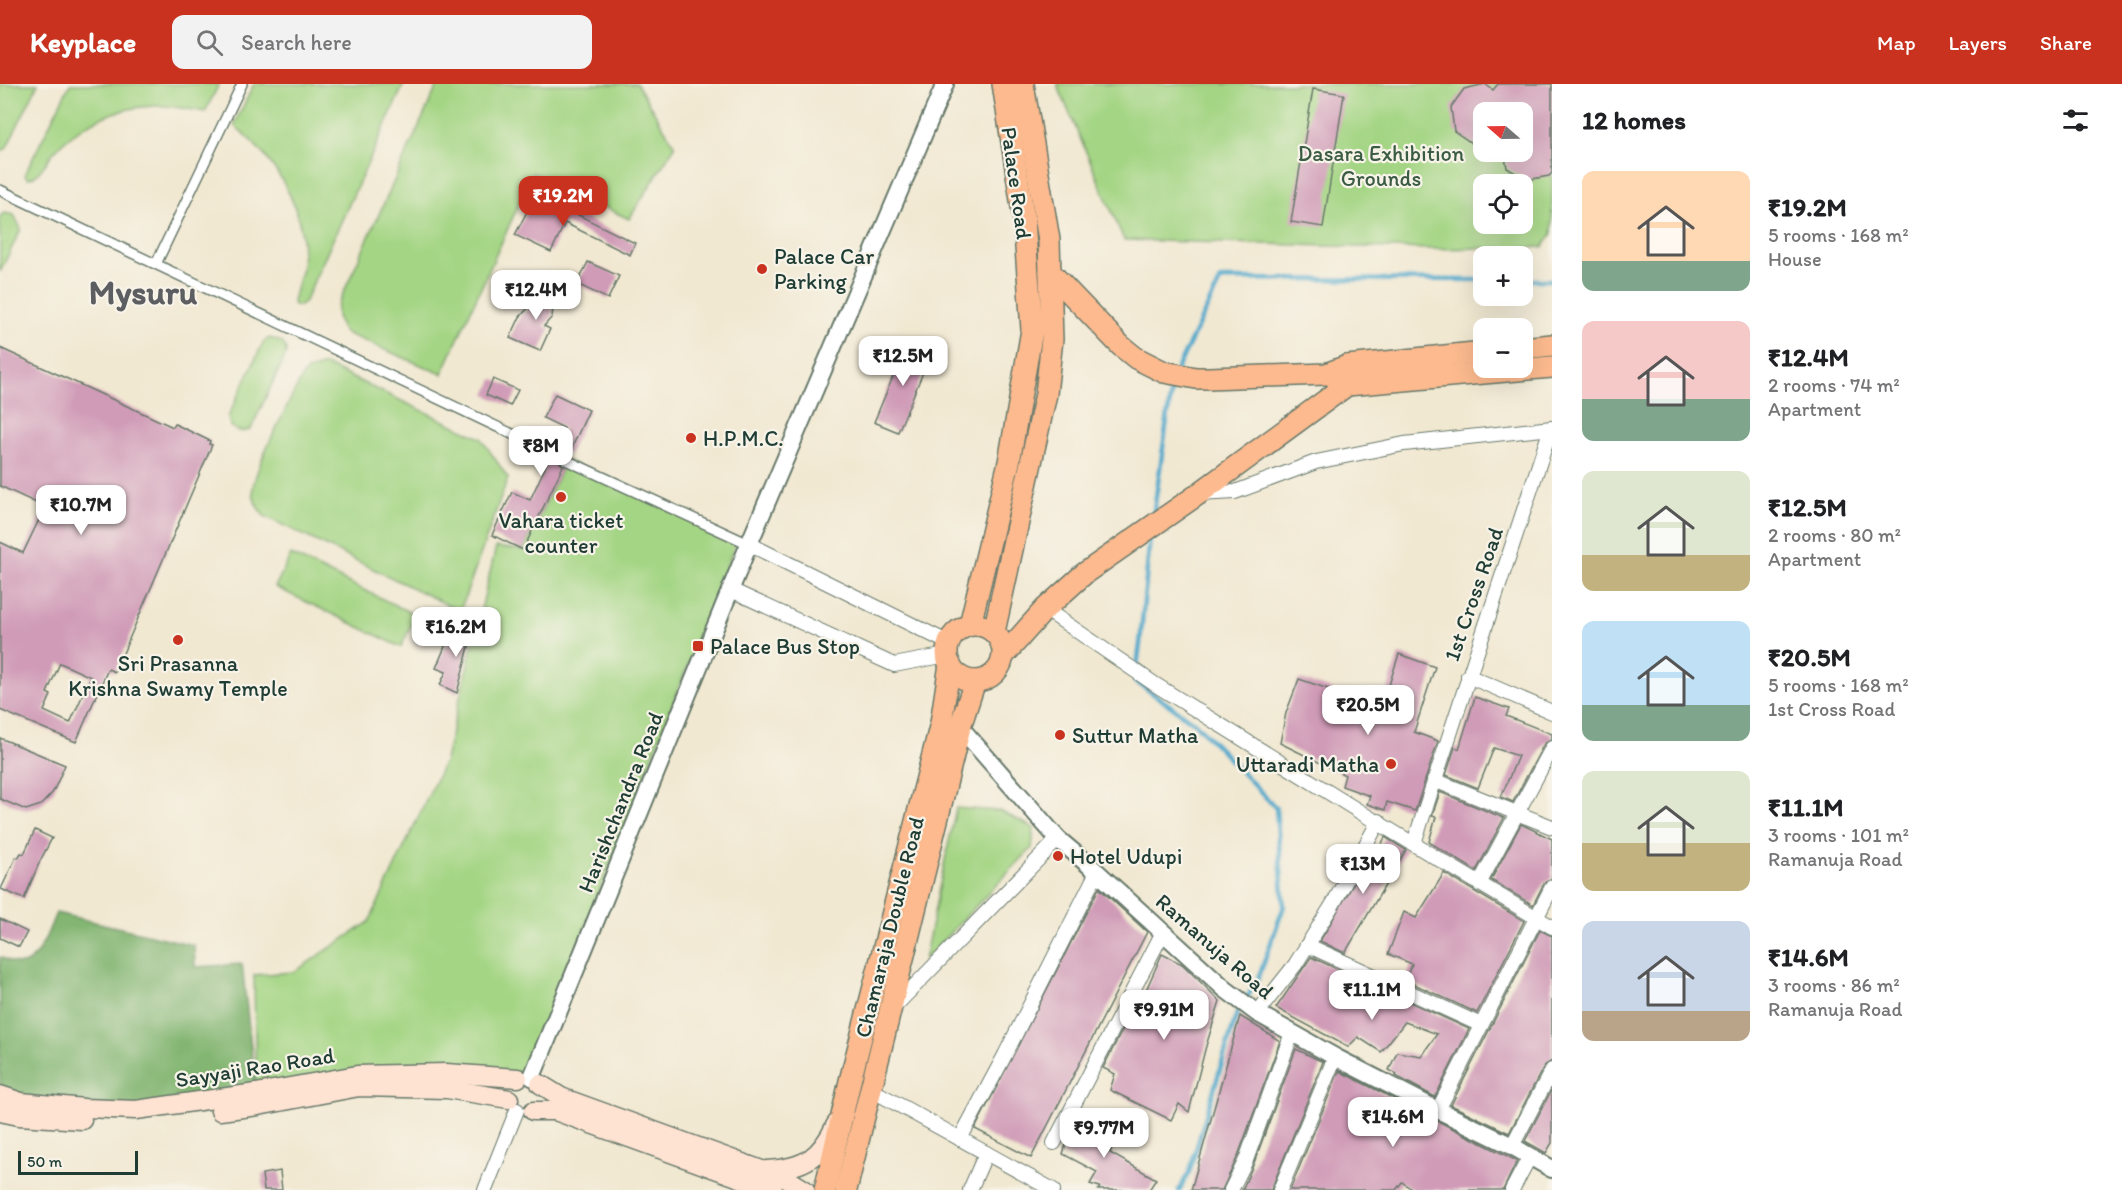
<!DOCTYPE html>
<meta charset="utf-8">
<style>
:root{--surface:#fff;--page:#f2f2f2;--text:#202124;--muted:#757577;--accent:#c8321e}
body{margin:0;font-family:Itim,sans-serif;background:var(--page);color:var(--text);height:100vh;display:flex;flex-direction:column;font-size:22px;white-space:nowrap}
*{box-sizing:border-box;margin:0}
p{font-size:20px;color:var(--muted)}
.icon{flex:none;width:33px;height:33px;fill:none;stroke:currentColor;stroke-width:2;stroke-linecap:round;stroke-linejoin:round}
.map{position:relative;flex:1;overflow:hidden}
.side{display:flex;flex-direction:column;background:var(--surface);width:570px}
.side>*{flex:none}
.needle{width:39px;rotate:290deg}
.controls{position:absolute;left:1473px;top:18px;display:grid;gap:12px}
.controls a{display:grid;place-items:center;width:60px;height:60px;border-radius:12px;background:var(--surface);box-shadow:0 6px 24px #0002;font-size:30px}
.scale{position:absolute;left:18px;bottom:15px;width:120px;box-sizing:border-box;padding-left:6px;border:3px solid #1f3d34;border-top:0;font-size:16px;line-height:21px;white-space:nowrap;color:#1f3d34;-webkit-text-stroke:4px #f7f3e8;paint-order:stroke}
.price{position:absolute;translate:-50% -51px;padding:0 14px;border-radius:12px;background:#fff;color:#222;font-size:20px;line-height:39px;filter:drop-shadow(0 2px 3px #0008)}
.price::after{content:'';position:absolute;left:50%;top:36px;width:18px;height:14px;margin-left:-9px;background:inherit;clip-path:polygon(0 0,100% 0,50% 100%)}
.price.active{background:var(--accent);color:#fff}
ul{padding:0;list-style:none}
li{display:flex;align-items:center;gap:18px;height:150px;padding:0 30px}
li span{display:grid;place-items:center;flex:none;width:168px;height:120px;border-radius:12px;color:#555}
li>.icon{margin-inline-start:auto}
span .icon{width:72px;height:72px;fill:#fffc;stroke-width:1}
li b{font-size:26px}
h2{display:flex;justify-content:space-between;align-items:center;height:72px;padding:0 30px;font-size:26px}
header{display:flex;align-items:center;gap:36px;box-sizing:border-box;height:84px;padding:0 30px;background:var(--accent);color:#fff}
header strong{font-size:28px}
nav{display:flex;gap:33px;margin-inline-start:auto;font-size:21px}
.search{width:420px;height:54px;background:var(--page);display:flex;align-items:center;gap:15px;box-sizing:border-box;padding:0 21px;border-radius:12px;color:var(--muted);font-size:22px}
main{display:flex;flex:1;min-height:0}
.map>svg:first-child{display:block}
</style>
<header>
<strong>Keyplace</strong>
<div class="search"><svg class="icon" aria-label="search" viewBox="0 0 24 24"><circle cx="10" cy="10" r="6"/><path d="M15 15l6 6"/></svg>Search here</div>
<nav><a>Map</a><a>Layers</a><a>Share</a></nav>
</header>
<main>
<div class="map">
<svg width="1552" height="1106" viewBox="0 0 1552 1106">
<rect width="100%" height="100%" fill="#f7f3e8"/>
<filter id="ink" filterUnits="userSpaceOnUse"><feTurbulence type="fractalNoise" baseFrequency=".0167" numOctaves="2"/><feDisplacementMap in="SourceGraphic" scale="12" xChannelSelector="R" yChannelSelector="G"/><feConvolveMatrix kernelMatrix="1 2 1 2 8 2 1 2 1" color-interpolation-filters="sRGB"/></filter>
<filter id="wash" filterUnits="userSpaceOnUse"><feTurbulence type="fractalNoise" baseFrequency=".008" numOctaves="4" result="noise"/><feDisplacementMap in="SourceGraphic" scale="24" xChannelSelector="R" yChannelSelector="G"/><feGaussianBlur stdDeviation="1.35" result="paint"/><feColorMatrix in="noise" values="0 0 0 0 0 0 0 0 0 0 0 0 0 0 0 0 0 1.4 0 .05"/><feComposite in="paint" operator="in"/></filter>
<g filter="url(#wash)">
<rect width="100%" height="100%" fill="#f1e8d1"/>
<g fill="#a4d584" stroke="#62895c" stroke-width="1.5" fill-rule="evenodd">
<polygon points="0,0 38,0 6,65 0,67"/>
<path d="M70,0H219L205,28C189,25 172,21 155,22C117,23 78,39 53,69C46,77 40,93 28,94L25,91L26,88Z"/>
<path d="M254,0H404L304,219L300,222L294,221L293,218C295,205 301,194 302,182C308,124 275,76 234,41Z"/>
<path d="M438,0H637L675,62L629,135L533,89L442,290L345,249C338,241 336,233 337,223Z"/>
<path d="M1057,0H1552V150L1543,163L1432,165L1124,156ZM1484,28H1522V68H1484ZM1484,100H1522V140H1484Z"/>
<polygon points="4,129 14,131 21,145 0,188 0,132"/>
<path d="M270,254L282,258L286,265V270L251,345C243,349 236,349 230,341L228,333L262,261L264,257Z"/>
<path d="M325,281L481,354L508,394L460,527L264,432C258,425 253,417 253,407C252,387 292,313 303,291L308,286Z"/>
<polygon points="566,376 736,458 527,992 256,1009 254,891 294,888 369,838 445,676 496,463 523,466"/>
<polygon points="291,471 416,531 401,563 275,503"/>
<polygon points="956,724 1000,727 1034,744 1032,764 924,876"/>
</g>
<path fill="#83b672" stroke="#517a53" stroke-width="1.5" d="M56,829L194,861L195,883L242,880L256,1009L136,1026L0,1011V873C5,875 12,879 18,880C38,883 49,844 56,829Z"/>
<g fill="none" stroke-linecap="round" stroke-linejoin="round">
<g stroke="#4ea9cc" stroke-width="4.5">
<polyline points="1522,196 1552,196"/>
<polyline points="1177,285 1221,195 1484,196"/>
<polyline points="1153,433 1173,295"/>
<polyline points="1150,453 1140,560 1135,597 1196,640 1276,724 1284,822 1258,895 1236,932 1189,1089 1179,1106"/>
</g>
</g>
<g id="blocks">
<g fill="#d09bb7" fill-rule="evenodd">
<polygon points="1485,0 1493,6 1498,0 1552,0 1552,89 1549,92 1527,96 1507,84 1504,68 1522,68 1522,28 1484,28 1484,58 1473,60 1454,47 1451,23 1464,5"/>
<polygon points="1313,5 1344,10 1323,143 1291,138"/>
<polygon points="536,110 635,159 630,171 565,139 551,168 515,151"/>
<polygon points="588,178 619,192 608,215 577,200"/>
<polygon points="547,203 554,205 557,211 551,218 553,224 552,233 544,242 550,245 540,267 510,254 520,233"/>
<polygon points="908,257 932,267 898,348 874,338"/>
<path d="M0,264L173,343L175,340L210,357L209,360L212,361L115,588L108,585L76,658L0,626V458L23,469L45,423L0,402ZM60,579L91,593L70,639L44,627L51,611L47,609Z"/>
<polygon points="493,295 518,306 510,322 486,311"/>
<polygon points="555,310 589,326 569,370 565,369 560,373 559,377 563,382 523,466 492,451 512,408 530,416 549,375 555,375 558,371 558,366 555,363 564,344 543,334"/>
<polygon points="469,534 476,536 457,609 440,601 446,588 436,584 449,553 459,557"/>
<polygon points="1399,570 1435,583 1414,648 1438,657 1415,727 1387,718 1385,726 1367,720 1370,712 1342,702 1345,691 1280,659 1286,629 1299,595 1349,612 1346,623 1378,635"/>
<polygon points="1475,613 1509,625 1506,632 1552,650 1552,655 1544,660 1513,718 1501,713 1518,672 1494,664 1478,704 1446,691 1455,663 1459,665"/>
<polygon points="0,654 65,681 53,708 41,721 26,726 0,715"/>
<polygon points="1440,708 1504,734 1476,787 1429,758 1436,733 1432,732"/>
<polygon points="1521,740 1552,755 1552,794 1544,799 1533,821 1491,796"/>
<polygon points="35,746 52,754 40,777 24,815 1,805 16,773 18,774 21,769 24,770"/>
<polygon points="1385,753 1406,766 1345,869 1320,857 1376,761 1380,764"/>
<polygon points="1444,789 1524,837 1477,929 1405,896 1412,880 1388,870 1404,828 1416,834"/>
<polygon points="1099,804 1147,848 1031,1074 975,1045"/>
<polygon points="0,835 27,848 19,863 0,854"/>
<polygon points="1540,846 1552,852 1552,977 1544,982 1509,1049 1451,1021"/>
<polygon points="1162,870 1182,880 1220,917 1206,962 1189,1028 1179,1020 1171,1036 1110,1006 1115,990 1103,984 1130,931 1138,924"/>
<polygon points="1311,873 1469,945 1435,1013 1396,992 1397,990 1389,986 1397,968 1421,972 1437,950 1405,938 1381,968 1358,953 1348,963 1276,924"/>
<polygon points="1240,932 1280,957 1238,1072 1222,1106 1191,1106"/>
<polygon points="1296,965 1323,978 1271,1106 1242,1106 1254,1079"/>
<polygon points="1339,987 1517,1077 1503,1106 1413,1106 1402,1098 1396,1106 1290,1106"/>
<polygon points="1552,1005 1552,1059 1546,1069 1525,1057"/>
<polygon points="1078,1032 1116,1053 1110,1069 1156,1095 1149,1106 1098,1106 1100,1103 1090,1100 1097,1088 1063,1070 1070,1048"/>
<polygon points="280,1087 282,1106 264,1106 262,1090"/>
</g>
</g>
</g>
<g filter="url(#ink)">
<use href="#blocks" fill-opacity="0" stroke="#68796b" stroke-width="1.5"/>
<g fill="none" stroke-linecap="round" stroke-linejoin="round">
<defs>
<g id="pedestrian">
<polyline points="0,106 552,369"/>
<polyline points="156,180 242,0"/>
<polyline points="566,376 749,460"/>
</g>
<g id="minor">
<polyline points="1199,410 1235,408 1316,378 1404,360 1552,344"/>
<polyline points="749,460 949,559"/>
<polyline points="731,506 894,581 947,571"/>
<polyline points="1045,525 1156,601 1365,731 1552,843"/>
<polyline points="1468,592 1552,628"/>
<polyline points="1434,696 1552,743"/>
<polyline points="1414,759 1551,344"/>
<polyline points="1479,800 1552,664"/>
<polyline points="1307,861 1481,941"/>
<polyline points="892,925 1058,755"/>
<polyline points="1257,929 1295,881 1333,820 1379,737"/>
<polyline points="870,1005 1053,1106"/>
<polyline points="1438,1026 1552,803"/>
<polyline points="960,1055 1005,971 1097,788"/>
<polyline points="1054,1059 1163,848"/>
<polyline points="1512,1062 1552,986"/>
<polyline points="485,1106 517,1026"/>
<polyline points="970,1106 986,1069"/>
<polyline points="1231,1106 1246,1076 1292,949"/>
<polyline points="1280,1106 1335,973"/>
<polyline points="1512,1106 1530,1072"/>
</g>
<g id="tertiary">
<polyline points="960,643 1058,755 1097,788 1225,905 1257,929 1335,973 1438,1026 1512,1062 1552,1085"/>
<polyline points="532,993 749,460 945,0"/>
</g>
<g id="secondary">
<polyline points="540,1000 561,1013 789,1096 805,1106"/>
<polyline points="0,1011 21,1018 84,1024 136,1026 256,1009 357,991 446,989 518,994"/>
<polyline points="220,1027 258,1022 359,1003 447,1005 509,1015"/>
<polyline points="533,1027 555,1027 773,1106"/>
<polyline points="0,1028 19,1032 82,1036"/>
<path d="M767,1086C804,1084 820,1074 836,1040"/>
</g>
<g id="primary">
<polyline points="1050,188 1121,262 1136,274 1164,288 1196,294 1209,294 1326,290 1347,282 1484,268"/>
<polyline points="1522,264 1552,261"/>
<polyline points="1336,295 1347,301 1552,283"/>
<polyline points="970,541 1009,378 1032,246 1024,136 1003,0"/>
<circle cx="975" cy="569" r="28"/>
<polyline points="994,548 1046,310 1052,255 1049,156 1023,0"/>
<polyline points="1004,571 1045,525 1085,489 1197,411 1347,301 1347,282"/>
<polyline points="825,1106 850,997 941,639 950,580"/>
<polyline points="846,1106 960,643 975,597"/>
</g>
</defs>
<use href="#pedestrian" stroke="#68796b" stroke-width="12"/>
<use href="#minor" stroke="#68796b" stroke-width="16"/>
<use href="#tertiary" stroke="#68796b" stroke-width="20"/>
<use href="#secondary" stroke="#68796b" stroke-width="21"/>
<use href="#primary" stroke="#68796b" stroke-width="24"/>
<use href="#pedestrian" stroke="#fff" stroke-width="9"/>
<use href="#minor" stroke="#fff" stroke-width="14"/>
<use href="#tertiary" stroke="#fff" stroke-width="16"/>
<use href="#secondary" stroke="#fee3d2" stroke-width="18"/>
<use href="#primary" stroke="#fcba8e" stroke-width="21"/>
</g>
</g>
<g fill="#c8321e" stroke="#f7f3e8" stroke-width="2">
<circle cx="762" cy="185" r="6"/>
<circle cx="691" cy="354" r="6"/>
<circle cx="561" cy="413" r="6"/>
<circle cx="178" cy="556" r="6"/>
<rect x="692" y="556" width="12" height="12" rx="3"/>
<circle cx="1060" cy="651" r="6"/>
<circle cx="1391" cy="680" r="6"/>
<circle cx="1058" cy="772" r="6"/>
</g>
<g text-anchor="middle" stroke-width="4.5" stroke-linejoin="round" paint-order="stroke">
<g font-size="22" fill="#3a5b44" stroke="#f7f3e8">
<text x="1381" y="77">Dasara Exhibition<tspan x="1381" dy="25">Grounds</tspan></text>
</g>
<g font-size="22" fill="#1f3d34" stroke="#f7f3e8">
<text transform="translate(1017 99) rotate(82)" y="8">Palace Road</text>
<text transform="translate(1473 510) rotate(-71)" y="8">1st Cross Road</text>
<text transform="translate(620 718) rotate(-68)" y="8">Harishchandra Road</text>
<text transform="translate(889 843) rotate(-76)" y="8">Chamaraja Double Road</text>
<text transform="translate(1215 862) rotate(41)" y="8">Ramanuja Road</text>
<text transform="translate(255 983) rotate(-9)" y="8">Sayyaji Rao Road</text>
</g>
<g font-size="22" fill="#1f3d34" stroke="#f7f3e8" text-anchor="start">
<text x="774" y="180">Palace Car<tspan x="774" dy="25">Parking</tspan></text>
<text x="703" y="362">H.P.M.C.</text>
<text x="561" y="444" text-anchor="middle">Vahara ticket<tspan x="561" dy="25">counter</tspan></text>
<text x="710" y="570">Palace Bus Stop</text>
<text x="178" y="587" text-anchor="middle">Sri Prasanna<tspan x="178" dy="25">Krishna Swamy Temple</tspan></text>
<text x="1072" y="659">Suttur Matha</text>
<text x="1379" y="688" text-anchor="end">Uttaradi Matha</text>
<text x="1070" y="780">Hotel Udupi</text>
</g>
<g font-size="34" font-weight="bold" fill="#5d5e62" stroke="#f7f3e8">
<text x="143" y="220">Mysuru</text>
</g>
</g>
</svg>
<div class="controls">
<a><svg class="needle" viewBox="-14 -14 28 28"><path d="M0-13l5 13h-10z" fill="#e53935"/><path d="M0 13l5-13h-10z" fill="#757577"/></svg></a>
<a><svg class="icon" aria-label="locate" viewBox="0 0 24 24"><circle cx="12" cy="12" r="6"/><path d="M12 2v4M12 18v4M2 12h4M18 12h4"/></svg></a>
<a>+</a>
<a>−</a>
</div>
<div class="scale">50 m</div>
<b class="price active" style="left:563px;top:143px">₹19.2M</b>
<b class="price" style="left:536px;top:237px">₹12.4M</b>
<b class="price" style="left:903px;top:303px">₹12.5M</b>
<b class="price" style="left:541px;top:393px">₹8M</b>
<b class="price" style="left:81px;top:452px">₹10.7M</b>
<b class="price" style="left:456px;top:574px">₹16.2M</b>
<b class="price" style="left:1368px;top:652px">₹20.5M</b>
<b class="price" style="left:1363px;top:811px">₹13M</b>
<b class="price" style="left:1372px;top:937px">₹11.1M</b>
<b class="price" style="left:1164px;top:957px">₹9.91M</b>
<b class="price" style="left:1393px;top:1064px">₹14.6M</b>
<b class="price" style="left:1104px;top:1075px">₹9.77M</b>
</div>
<section class="side">
<h2>12 homes<svg class="icon" aria-label="filters" viewBox="0 0 24 24"><path d="M4 7h16M4 17h16"/><circle cx="9" cy="7" r="2"/><circle cx="15" cy="17" r="2"/></svg></h2>
<ul>
<li><span style="background:linear-gradient(#ffd9b3 75%,#7fa58c 0)"><svg class="icon" aria-label="home" viewBox="0 0 24 24"><path d="M3 11l9-7 9 7M6 9v11h12V9"/></svg></span><div><b>₹19.2M</b><p>5 rooms · 168 m²</p><p>House</p></div></li>
<li><span style="background:linear-gradient(#f6c9c9 65%,#7fa58c 0)"><svg class="icon" aria-label="home" viewBox="0 0 24 24"><path d="M3 11l9-7 9 7M6 9v11h12V9"/></svg></span><div><b>₹12.4M</b><p>2 rooms · 74 m²</p><p>Apartment</p></div></li>
<li><span style="background:linear-gradient(#dfe7d0 70%,#c2b280 0)"><svg class="icon" aria-label="home" viewBox="0 0 24 24"><path d="M3 11l9-7 9 7M6 9v11h12V9"/></svg></span><div><b>₹12.5M</b><p>2 rooms · 80 m²</p><p>Apartment</p></div></li>
<li><span style="background:linear-gradient(#bfe0f5 70%,#7fa58c 0)"><svg class="icon" aria-label="home" viewBox="0 0 24 24"><path d="M3 11l9-7 9 7M6 9v11h12V9"/></svg></span><div><b>₹20.5M</b><p>5 rooms · 168 m²</p><p>1st Cross Road</p></div></li>
<li><span style="background:linear-gradient(#dfe7d0 60%,#c2b280 0)"><svg class="icon" aria-label="home" viewBox="0 0 24 24"><path d="M3 11l9-7 9 7M6 9v11h12V9"/></svg></span><div><b>₹11.1M</b><p>3 rooms · 101 m²</p><p>Ramanuja Road</p></div></li>
<li><span style="background:linear-gradient(#c9d6e8 75%,#b9a48a 0)"><svg class="icon" aria-label="home" viewBox="0 0 24 24"><path d="M3 11l9-7 9 7M6 9v11h12V9"/></svg></span><div><b>₹14.6M</b><p>3 rooms · 86 m²</p><p>Ramanuja Road</p></div></li>
</ul>
</section>
</main>
